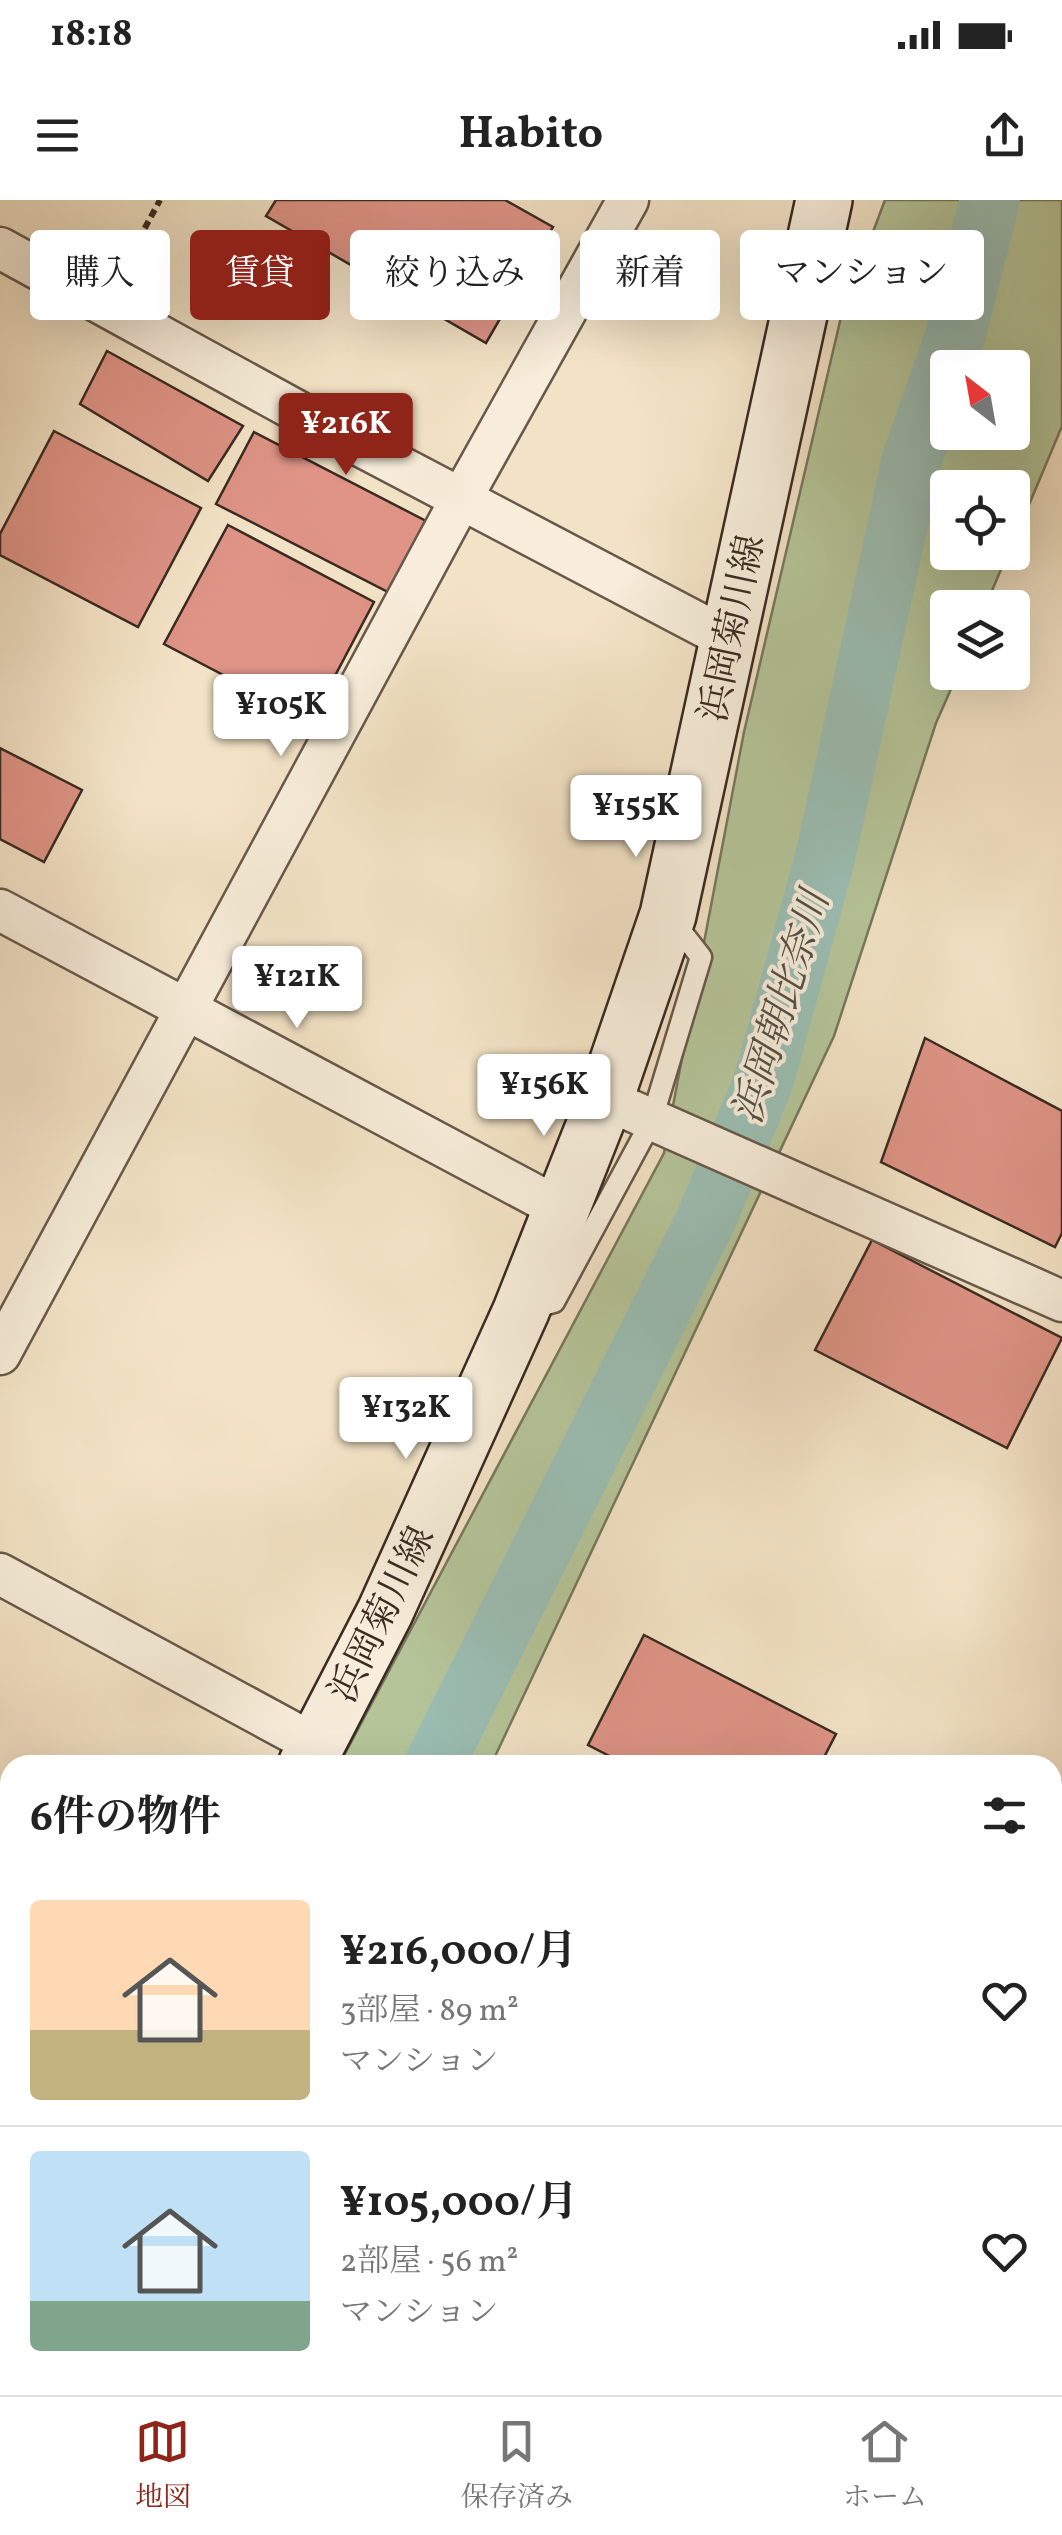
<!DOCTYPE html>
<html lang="ja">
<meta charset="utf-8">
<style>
:root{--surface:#fff;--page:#f6f6f6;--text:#222;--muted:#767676;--line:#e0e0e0;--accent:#8f2418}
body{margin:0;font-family:Vollkorn,"Noto Serif JP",serif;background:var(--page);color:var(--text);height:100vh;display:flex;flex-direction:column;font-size:38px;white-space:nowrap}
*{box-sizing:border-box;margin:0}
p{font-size:32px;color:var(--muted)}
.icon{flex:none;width:55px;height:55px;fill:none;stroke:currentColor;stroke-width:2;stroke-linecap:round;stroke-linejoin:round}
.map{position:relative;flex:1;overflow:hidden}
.side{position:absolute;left:0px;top:1555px;width:1062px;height:640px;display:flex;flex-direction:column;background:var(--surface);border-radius:30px 30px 0 0;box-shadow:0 10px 40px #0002}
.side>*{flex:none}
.banner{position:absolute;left:30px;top:30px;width:1002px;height:90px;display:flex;gap:20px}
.needle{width:65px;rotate:329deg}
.tools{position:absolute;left:930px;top:150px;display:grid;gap:20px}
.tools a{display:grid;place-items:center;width:100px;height:100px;border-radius:10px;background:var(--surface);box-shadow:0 10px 40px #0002;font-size:50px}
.price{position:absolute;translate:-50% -85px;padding:0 22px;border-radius:10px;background:#fff;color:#222;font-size:32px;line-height:65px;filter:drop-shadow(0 2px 5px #0008)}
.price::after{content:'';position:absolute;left:50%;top:60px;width:30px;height:22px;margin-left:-15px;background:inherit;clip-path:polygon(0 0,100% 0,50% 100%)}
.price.current{background:var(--accent);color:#fff}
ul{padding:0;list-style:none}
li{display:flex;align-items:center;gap:30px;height:250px;padding:0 30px}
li+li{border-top:2px solid var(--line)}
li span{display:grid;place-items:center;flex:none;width:280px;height:200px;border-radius:10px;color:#555}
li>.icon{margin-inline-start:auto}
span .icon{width:120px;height:120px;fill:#fffc;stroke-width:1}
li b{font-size:42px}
h2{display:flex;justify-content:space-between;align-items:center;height:120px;padding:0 30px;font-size:42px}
.tag{padding:0 35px;border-radius:10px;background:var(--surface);box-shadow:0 10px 40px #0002;font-size:35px;line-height:90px}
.tag.current{background:var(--accent);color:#fff}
.status{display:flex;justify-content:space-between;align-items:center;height:70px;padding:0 50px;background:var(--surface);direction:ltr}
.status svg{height:28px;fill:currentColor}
header{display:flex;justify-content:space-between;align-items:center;height:130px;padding:0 30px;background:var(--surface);font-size:45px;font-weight:700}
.tab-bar{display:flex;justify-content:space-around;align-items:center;height:140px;border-top:2px solid var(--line);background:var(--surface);font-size:28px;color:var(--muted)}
.tab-bar a{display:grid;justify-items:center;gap:5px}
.tab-bar .current{color:var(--accent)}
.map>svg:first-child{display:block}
</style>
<div class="status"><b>18:18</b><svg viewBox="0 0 49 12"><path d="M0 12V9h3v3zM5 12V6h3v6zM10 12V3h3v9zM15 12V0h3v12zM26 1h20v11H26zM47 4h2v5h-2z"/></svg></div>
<header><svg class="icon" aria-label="menu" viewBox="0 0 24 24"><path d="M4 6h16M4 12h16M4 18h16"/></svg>Habito<svg class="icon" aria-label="share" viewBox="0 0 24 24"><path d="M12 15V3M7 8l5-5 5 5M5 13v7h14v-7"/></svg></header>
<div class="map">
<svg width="1062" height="2195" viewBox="0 0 1062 2195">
<rect width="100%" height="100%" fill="#f3e3c6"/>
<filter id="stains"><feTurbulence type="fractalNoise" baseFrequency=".002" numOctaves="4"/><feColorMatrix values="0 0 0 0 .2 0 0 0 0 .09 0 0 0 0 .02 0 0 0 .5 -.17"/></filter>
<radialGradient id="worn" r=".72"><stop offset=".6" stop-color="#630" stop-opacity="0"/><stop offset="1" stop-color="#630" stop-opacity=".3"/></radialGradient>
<g fill="#b5c599" stroke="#77785e" stroke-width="2.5" fill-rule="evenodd">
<path d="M885,0H1062V226L1013,343L1012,288H948V352L1008,353L985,407L948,408V472L958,473L936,523L834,836L491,1565H339L664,953L744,532L841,117ZM948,168H1012V232H948Z"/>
<polygon points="1062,1758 1062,2008 1053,2013 1052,1775"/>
<polygon points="1062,2033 1062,2195 1010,2195 1008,2185 1052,2185 1053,2038"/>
<polygon points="10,2182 10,2185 200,2185 195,2195 3,2195"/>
</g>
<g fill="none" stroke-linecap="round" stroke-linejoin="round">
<g stroke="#748379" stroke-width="10">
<polyline points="1052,1604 1062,1584"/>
<polyline points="761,2195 766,2185"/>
</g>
<g stroke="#9bbeb3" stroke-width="60">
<polyline points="434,1565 705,1022 763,883 825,658 912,259 956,134 990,0"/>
<polyline points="127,2195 131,2185"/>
</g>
</g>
<g fill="#df9486" stroke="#392a22" stroke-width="2.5">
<polygon points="276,0 505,0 553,27 486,143 266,16"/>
<polygon points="107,151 243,226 208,281 80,204"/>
<polygon points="54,231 201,308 138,427 0,355 0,334"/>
<polygon points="254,232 428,322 390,393 216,304"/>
<polygon points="228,325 374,402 311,521 164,444"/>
<polygon points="0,548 82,590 44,662 0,639"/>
<polygon points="925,838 1062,911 1062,1033 1055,1047 881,962"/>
<polygon points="872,1040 1062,1138 1007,1248 815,1150"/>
<polygon points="644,1435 836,1534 820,1565 627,1565 588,1545"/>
<polygon points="1062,1811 1062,1861 1052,1856 1052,1828"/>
</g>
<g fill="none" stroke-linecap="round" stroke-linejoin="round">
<defs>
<polyline id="lane" points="533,1108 554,1102 651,922 701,757 672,720"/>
<g id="street">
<polyline points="0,48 357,244 728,439"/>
<polyline points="0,710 563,1010"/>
<polyline points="605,899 1062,1101"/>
<polyline points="0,1154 461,299 628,0"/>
<polyline points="0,1374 316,1545"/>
<polyline points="1052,2015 1062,2010"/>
</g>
<g id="secondary">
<polyline points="306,1565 385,1412 521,1111 605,899 668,715 824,0"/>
<polyline points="1052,1685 1062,1666"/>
<polyline points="0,2144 10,2125"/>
<polyline points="812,2195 817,2185"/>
</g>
</defs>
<use href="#lane" stroke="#68584b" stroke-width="25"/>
<use href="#street" stroke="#68584b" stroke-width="45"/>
<use href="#secondary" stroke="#392a22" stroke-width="60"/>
<polyline stroke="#392a22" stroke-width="6" stroke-dasharray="8 5" stroke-linecap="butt" points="120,74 160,0"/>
<use href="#lane" stroke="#f7edda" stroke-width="20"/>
<use href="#street" stroke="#f7edda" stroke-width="40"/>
<use href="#secondary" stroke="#f7edda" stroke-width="55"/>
</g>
<g text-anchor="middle" stroke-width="8" stroke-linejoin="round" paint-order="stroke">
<g font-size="38" fill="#392a22" stroke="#f7edda">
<text transform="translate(731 428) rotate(-78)" y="13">浜岡菊川線</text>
<text transform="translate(381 1414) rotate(-64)" y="13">浜岡菊川線</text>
</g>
<g font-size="40" font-style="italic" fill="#524f46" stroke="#f7edda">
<text transform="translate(780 807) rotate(-73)" y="14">浜岡朝比奈川</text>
</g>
</g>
<rect width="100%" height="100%" filter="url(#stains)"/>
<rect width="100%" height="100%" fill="url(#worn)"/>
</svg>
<div class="tools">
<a><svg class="needle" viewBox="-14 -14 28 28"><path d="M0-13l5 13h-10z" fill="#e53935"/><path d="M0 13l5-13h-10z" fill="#767676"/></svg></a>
<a><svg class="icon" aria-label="locate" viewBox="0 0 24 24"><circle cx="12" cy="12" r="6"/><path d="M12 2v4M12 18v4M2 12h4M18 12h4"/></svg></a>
<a><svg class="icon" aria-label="layers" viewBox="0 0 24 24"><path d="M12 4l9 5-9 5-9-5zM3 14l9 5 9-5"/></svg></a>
</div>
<b class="price current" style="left:346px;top:278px">¥216K</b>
<b class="price" style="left:281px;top:559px">¥105K</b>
<b class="price" style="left:636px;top:660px">¥155K</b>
<b class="price" style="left:297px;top:831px">¥121K</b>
<b class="price" style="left:544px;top:939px">¥156K</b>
<b class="price" style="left:406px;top:1262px">¥132K</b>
<div class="banner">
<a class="tag">購入</a>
<a class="tag current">賃貸</a>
<a class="tag">絞り込み</a>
<a class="tag">新着</a>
<a class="tag">マンション</a>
</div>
<section class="side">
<h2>6件の物件<svg class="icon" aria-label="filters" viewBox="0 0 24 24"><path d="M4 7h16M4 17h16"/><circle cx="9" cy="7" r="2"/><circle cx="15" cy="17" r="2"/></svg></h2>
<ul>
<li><span style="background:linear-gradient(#ffd9b3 65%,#c2b280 0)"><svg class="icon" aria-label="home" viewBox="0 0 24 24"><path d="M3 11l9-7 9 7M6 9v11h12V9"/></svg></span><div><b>¥216,000/月</b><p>3部屋 · 89 m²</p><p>マンション</p></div><svg class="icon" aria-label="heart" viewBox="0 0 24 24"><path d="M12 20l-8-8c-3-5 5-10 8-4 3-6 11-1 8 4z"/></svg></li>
<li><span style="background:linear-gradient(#bfe0f5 75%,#7fa58c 0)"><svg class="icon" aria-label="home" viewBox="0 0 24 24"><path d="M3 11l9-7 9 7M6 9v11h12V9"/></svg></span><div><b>¥105,000/月</b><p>2部屋 · 56 m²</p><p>マンション</p></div><svg class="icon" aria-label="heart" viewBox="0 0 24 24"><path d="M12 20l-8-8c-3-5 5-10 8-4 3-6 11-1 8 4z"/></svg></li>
</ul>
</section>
</div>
<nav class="tab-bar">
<a class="current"><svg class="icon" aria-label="map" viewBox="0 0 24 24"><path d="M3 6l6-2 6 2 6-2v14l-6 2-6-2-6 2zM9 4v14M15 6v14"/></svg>地図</a>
<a><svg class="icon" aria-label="saved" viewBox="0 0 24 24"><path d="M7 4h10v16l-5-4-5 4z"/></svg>保存済み</a>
<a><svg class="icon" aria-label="home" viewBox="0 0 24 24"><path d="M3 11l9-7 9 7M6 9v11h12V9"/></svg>ホーム</a>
</nav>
